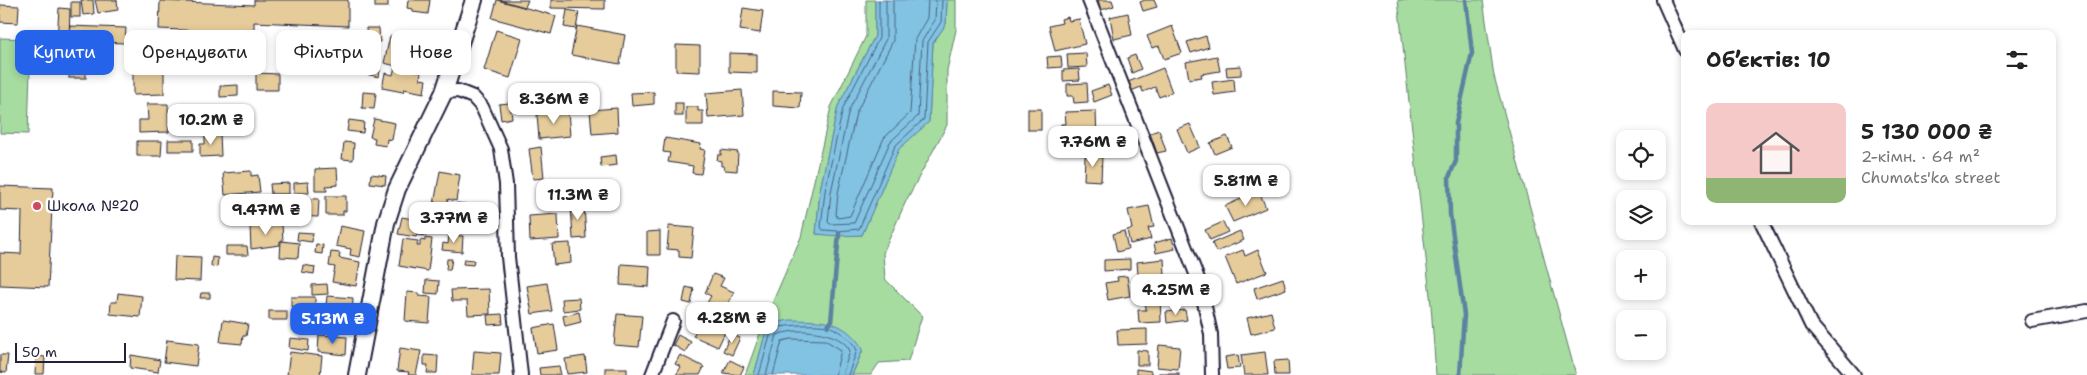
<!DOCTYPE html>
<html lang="uk">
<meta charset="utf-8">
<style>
:root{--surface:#fff;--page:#f6f6f6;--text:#222;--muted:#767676;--accent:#2563eb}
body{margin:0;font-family:"Shantell Sans",sans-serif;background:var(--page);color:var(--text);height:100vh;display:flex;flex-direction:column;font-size:19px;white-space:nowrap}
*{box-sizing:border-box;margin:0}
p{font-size:16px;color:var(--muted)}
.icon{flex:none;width:28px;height:28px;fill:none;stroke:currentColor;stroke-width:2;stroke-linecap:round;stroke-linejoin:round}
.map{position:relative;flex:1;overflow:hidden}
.panel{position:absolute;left:1681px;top:30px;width:375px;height:195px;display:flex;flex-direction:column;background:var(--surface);border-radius:10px;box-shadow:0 2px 8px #0003}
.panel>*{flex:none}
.banner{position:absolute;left:15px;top:30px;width:475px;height:45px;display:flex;gap:10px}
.controls{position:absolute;left:1616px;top:130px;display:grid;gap:10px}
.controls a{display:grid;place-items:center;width:50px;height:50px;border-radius:10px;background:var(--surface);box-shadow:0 2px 8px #0003;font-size:25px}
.scale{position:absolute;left:15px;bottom:12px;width:111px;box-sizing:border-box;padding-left:5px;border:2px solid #22223b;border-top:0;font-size:14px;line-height:18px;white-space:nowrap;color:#22223b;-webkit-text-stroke:4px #fff;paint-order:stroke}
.price{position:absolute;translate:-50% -42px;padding:0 11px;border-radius:10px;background:#fff;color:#222;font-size:16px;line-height:32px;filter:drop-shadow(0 1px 2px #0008)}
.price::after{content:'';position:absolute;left:50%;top:30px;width:15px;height:11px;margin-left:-8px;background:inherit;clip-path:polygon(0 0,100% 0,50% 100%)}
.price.on{background:var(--accent);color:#fff}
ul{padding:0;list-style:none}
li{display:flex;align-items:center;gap:15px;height:125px;padding:0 25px}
li span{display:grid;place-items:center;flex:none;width:140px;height:100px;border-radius:10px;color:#555}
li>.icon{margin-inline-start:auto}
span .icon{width:60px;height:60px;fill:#fffc;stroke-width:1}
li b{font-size:21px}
h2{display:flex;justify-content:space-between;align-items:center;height:60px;padding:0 25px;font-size:21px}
.chip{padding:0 18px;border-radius:10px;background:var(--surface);box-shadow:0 2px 8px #0003;font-size:18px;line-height:45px}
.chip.on{background:var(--accent);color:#fff}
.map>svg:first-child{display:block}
</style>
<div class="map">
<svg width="2087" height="375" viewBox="0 0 2087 375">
<rect width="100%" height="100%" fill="#fff"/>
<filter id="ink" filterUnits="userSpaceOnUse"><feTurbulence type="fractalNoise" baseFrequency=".02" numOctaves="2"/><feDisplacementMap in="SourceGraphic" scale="10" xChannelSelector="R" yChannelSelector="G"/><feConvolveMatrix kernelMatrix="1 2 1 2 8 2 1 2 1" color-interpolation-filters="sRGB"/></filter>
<g filter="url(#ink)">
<g fill="#a6dca0" stroke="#647f6e">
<polygon points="866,0 875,0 875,36 838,106 820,190 816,234 862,235 899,148 929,121 933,43 946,24 947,0 956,0 956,30 947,70 947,125 906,201 883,253 885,279 922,316 908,361 879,363 871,375 852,375 863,350 768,324 754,375 745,375 766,317 801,237 831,107 866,36"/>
<polygon points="1398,0 1483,0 1494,76 1576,375 1436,375 1431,305"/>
<polygon points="0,38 31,39 28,134 0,133"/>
</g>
<g fill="#82c2e3" stroke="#5c82a0">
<polygon points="875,0 947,0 946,24 933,43 929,122 899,149 862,235 838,236 816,234 820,190 838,106 875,36"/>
<path d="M790,320C823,321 843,318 863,349L852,375H754L768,324Z"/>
</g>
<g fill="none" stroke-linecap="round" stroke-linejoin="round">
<g stroke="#48627e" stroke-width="1">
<polyline points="879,0 879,38 843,108 825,191 821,227 823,230 838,231 859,229 895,146 924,119 928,42 941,22 942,0"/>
<polyline points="886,0 886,39 849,110 831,192 828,222 830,224 854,223 890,142 918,116 922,41 935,20 936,0"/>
<polyline points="893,0 893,41 856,113 838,193 836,215 838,218 850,216 884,138 910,113 915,39 927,18 928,0"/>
<path d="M759,375L772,329C782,325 820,323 831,327C841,332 852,340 857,350L848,375"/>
<path d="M766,375L777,335C795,327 841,330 850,351L842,375"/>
<polyline points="773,375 782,341 791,339 825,340 841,350 835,375"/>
</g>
<g stroke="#5c82a0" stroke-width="4.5">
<polyline points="828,326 831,322 839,233"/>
<polyline points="1460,375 1464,315 1450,214 1449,177 1456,161 1456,123 1472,53 1466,0"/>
</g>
</g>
<g fill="#e6cc9b" stroke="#22223b">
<polygon points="81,0 93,0 94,14 83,15"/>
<polygon points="95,0 117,0 118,10 98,13"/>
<polygon points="254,0 348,0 348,26 254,22 254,33 159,29 160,1 254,5"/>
<rect x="375" y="0" width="13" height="7"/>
<polygon points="408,0 430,0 428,14 413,12 413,9 407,8"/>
<polygon points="497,0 556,16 551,34 492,18"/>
<polygon points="499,0 528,0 525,7"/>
<polygon points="551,0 605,0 605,9 551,8"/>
<polygon points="1098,0 1112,0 1114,6 1101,10"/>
<polygon points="1145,0 1154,0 1157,7 1143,11 1140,2"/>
<rect x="71" y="2" width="9" height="15"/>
<polygon points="0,5 19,6 18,23 0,22"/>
<polygon points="59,8 70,9 69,40 57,40"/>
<polygon points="743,8 763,11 760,33 740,30"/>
<polygon points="567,10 579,12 576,29 564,27"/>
<polygon points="1128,13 1132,35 1114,39 1110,17"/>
<polygon points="1068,17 1069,21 1079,19 1085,44 1055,51 1049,26 1062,23 1061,19"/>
<polygon points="70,26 126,28 125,43 69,41"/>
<polygon points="577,26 625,35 620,64 571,55"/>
<polygon points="1172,26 1182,53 1164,59 1159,46 1152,48 1147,36"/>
<polygon points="366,28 379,28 380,42 367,43"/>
<polygon points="496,30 522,38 510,78 484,70"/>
<polygon points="390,36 415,41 410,59 420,61 417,71 384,63"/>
<polygon points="1206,36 1209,47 1191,53 1187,42"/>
<polygon points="351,41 364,41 364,57 350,57"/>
<polygon points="676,45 700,46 700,72 676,71"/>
<polygon points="729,53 757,54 757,73 729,72"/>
<polygon points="1086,53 1087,67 1068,68 1067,54"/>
<rect x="69" y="55" width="17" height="23"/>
<polygon points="1135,55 1141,69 1132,73 1127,58"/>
<polygon points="1061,56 1062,67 1048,68 1047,57"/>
<polygon points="1217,56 1220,71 1201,74 1202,77 1189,79 1186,62"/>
<polygon points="368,61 381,64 379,77 365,74"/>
<polygon points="164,66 164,94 133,95 133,67"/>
<polygon points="395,66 421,72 420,79 426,80 424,93 404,89 403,92 382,88 385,73 393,75"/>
<polygon points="1241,66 1241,75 1227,76 1226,67"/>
<polygon points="1163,68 1172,92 1159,97 1155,87 1143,92 1141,87 1131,91 1128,82"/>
<polygon points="1079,69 1080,80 1063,81 1063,70"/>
<polygon points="256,73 278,74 278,90 256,90"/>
<polygon points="1234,79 1235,92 1214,95 1212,82"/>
<polygon points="1087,83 1088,102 1074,103 1073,96 1067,96 1067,84"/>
<polygon points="238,85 238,96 220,97 220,86"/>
<polygon points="1108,85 1112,95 1094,102 1091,91"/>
<polygon points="742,90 744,115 708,118 706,93"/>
<polygon points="773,91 801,92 800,108 773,106"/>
<polygon points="363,92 376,93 374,109 362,108"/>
<polygon points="654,92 654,104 632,106 631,93"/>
<polygon points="510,103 512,118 501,120 499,104"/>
<rect x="675" y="103" width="8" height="13"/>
<polygon points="147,104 168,104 169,132 139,133 139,120 148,120"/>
<polygon points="686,107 698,107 698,111 703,111 703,125 686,125"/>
<polygon points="617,108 618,132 592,134 590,110"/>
<rect x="1028" y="109" width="13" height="21"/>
<polygon points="568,111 570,136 539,139 537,114"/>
<polygon points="1096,111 1097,139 1084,140 1084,132 1061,133 1061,124 1066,124 1065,112"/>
<polygon points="374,119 395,123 392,140 387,139 386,146 374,144 375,138 370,137"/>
<polygon points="349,120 364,122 363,133 347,131"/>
<polygon points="1190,124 1200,147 1187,153 1177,129"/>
<polygon points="1159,130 1166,151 1157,153 1150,133"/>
<polygon points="205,134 220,134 221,156 200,157 200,144 205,144"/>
<polygon points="1227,136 1232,147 1215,154 1210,143"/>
<polygon points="665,138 701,144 700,149 705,150 701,174 692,173 693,166 668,162 670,153 663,152"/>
<rect x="168" y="140" width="25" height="11"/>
<polygon points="137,141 162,141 161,156 137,156"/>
<polygon points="344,142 354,143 353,160 342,159"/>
<polygon points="541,147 544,178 533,179 529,149"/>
<polygon points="721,150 738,152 737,171 725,170 724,166 721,166 721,161 717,160 718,155 721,155"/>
<polygon points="616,155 617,165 601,167 600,157"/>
<polygon points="1085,156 1102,157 1101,181 1084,180"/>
<polygon points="337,168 338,185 326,186 327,191 315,191 315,169"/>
<polygon points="251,171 251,176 258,175 260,192 225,195 223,173"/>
<polygon points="440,171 460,175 456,201 448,199 446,212 433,210"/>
<polygon points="371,174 386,176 385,185 370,183"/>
<polygon points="308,182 309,193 294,193 294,183"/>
<polygon points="289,183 289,194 271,194 270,184"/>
<polygon points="0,186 53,188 48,287 0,285 0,253 21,254 22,211 0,210"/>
<polygon points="1259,191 1266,208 1233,222 1225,206"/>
<polygon points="326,196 346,196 346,211 343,211 343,215 326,215"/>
<polygon points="295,198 319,199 318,217 294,216"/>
<rect x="269" y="199" width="12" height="8"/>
<polygon points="457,203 471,205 470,214 456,213"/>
<polygon points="571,204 584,204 586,238 573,239"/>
<polygon points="1149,206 1154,227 1148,228 1151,239 1130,244 1127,230 1132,229 1128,210"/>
<polygon points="558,214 559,239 530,241 529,216"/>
<polygon points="402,217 433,223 432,233 427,232 426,236 417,235 416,237 398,234"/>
<polygon points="1223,222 1228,232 1210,240 1205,230"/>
<polygon points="282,224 283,241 280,241 280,245 251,249 250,226"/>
<polygon points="340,226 365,231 360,257 350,255 351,249 336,246"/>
<polygon points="669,226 694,228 691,258 679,257 679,250 667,249"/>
<polygon points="660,231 660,255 647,255 647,232"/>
<polygon points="1124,231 1128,249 1117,252 1113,234"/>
<polygon points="1240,231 1244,240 1216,252 1212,243"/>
<polygon points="298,232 313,233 312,242 297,240"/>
<polygon points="449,235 463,236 462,252 442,250 443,243 448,244"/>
<polygon points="425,238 432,239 428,271 399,266 403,239 418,241 417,246 420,246 420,240 425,241"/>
<polygon points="1172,238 1175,249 1156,253 1154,243"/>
<polygon points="281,241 299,243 298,258 280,257"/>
<polygon points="570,243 571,263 554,265 552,244"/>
<polygon points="316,244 323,245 322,254 315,253"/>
<polygon points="226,246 247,246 248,255 226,255"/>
<polygon points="1243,250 1245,256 1258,250 1267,272 1236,284 1225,257"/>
<polygon points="331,252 340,253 339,258 360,262 356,286 332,282 335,267 329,266"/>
<polygon points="175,256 201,257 200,281 174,280"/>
<polygon points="212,257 218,258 217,267 211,266"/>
<polygon points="447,259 452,259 450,270 446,270"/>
<polygon points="464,259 474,260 473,265 463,264"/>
<polygon points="1130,259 1130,269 1104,271 1104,260"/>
<polygon points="1164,259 1165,274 1162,274 1163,285 1139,287 1137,262"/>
<polygon points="621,264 650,266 649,287 620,285"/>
<polygon points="303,265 315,267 314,274 302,272"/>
<polygon points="713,274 724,278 720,286 734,292 725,311 707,303 711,296 705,293"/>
<polygon points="1127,276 1130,296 1108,300 1105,283 1118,281 1117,277"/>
<polygon points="1283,278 1286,289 1257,299 1254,288"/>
<polygon points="426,280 439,281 438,294 425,293"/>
<polygon points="547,283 552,311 532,314 527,286"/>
<polygon points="327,284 328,294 312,295 312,285"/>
<polygon points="686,287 694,289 691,304 683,302"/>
<polygon points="489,289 490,314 468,315 467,301 452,301 451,290"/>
<polygon points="407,292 419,293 419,296 431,297 429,323 405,321"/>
<polygon points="118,293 142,296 140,317 110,314 111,302 117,302"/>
<polygon points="201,293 210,293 210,298 200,298"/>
<polygon points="1160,293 1161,322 1139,323 1138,310 1146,310 1145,294"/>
<polygon points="327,296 353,298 352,319 325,316"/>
<polygon points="291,297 315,297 315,306 291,307"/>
<polygon points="579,298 580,309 563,311 562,299"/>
<polygon points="735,309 744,311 742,325 732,323"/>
<polygon points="1185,310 1187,320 1167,323 1166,312"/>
<rect x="269" y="311" width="18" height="9"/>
<polygon points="579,312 581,322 565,326 563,316"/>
<polygon points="1271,312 1275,328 1251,334 1247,318"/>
<polygon points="293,314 309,314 309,325 293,324"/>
<polygon points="502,314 503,324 488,325 487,315"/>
<polygon points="617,314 642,316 639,347 614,345"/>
<polygon points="698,314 727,328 718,347 693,336 697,328 692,326"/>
<polygon points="327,317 344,319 343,327 326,326"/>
<polygon points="223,320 248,324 246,336 243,336 242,344 220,342"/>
<polygon points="554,324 558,350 537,353 533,328"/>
<polygon points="1147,329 1147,344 1118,345 1117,330"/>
<polygon points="731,334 740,338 732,355 723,351"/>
<polygon points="319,335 347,337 346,355 318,352"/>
<polygon points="678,335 691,342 685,352 673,345"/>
<polygon points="290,338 309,340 308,351 289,348"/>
<polygon points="167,340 199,344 196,366 164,362"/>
<polygon points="1159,345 1180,347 1178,369 1157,367"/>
<polygon points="400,348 421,351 416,375 408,375 409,372 397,371"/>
<polygon points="1137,350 1148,351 1148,365 1137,365"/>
<polygon points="474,351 501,353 499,375 472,375"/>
<polygon points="290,352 322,356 320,375 287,375"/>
<polygon points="1265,352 1268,375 1244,375 1241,355"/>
<polygon points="0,355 8,355 6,373 0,372"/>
<polygon points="131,355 160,360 158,372 130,368"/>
<polygon points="424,355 438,356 437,373 427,373 428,365 424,365"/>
<polygon points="680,355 704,367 700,375 676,375 681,367 675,364"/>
<polygon points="1238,355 1240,368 1227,369 1225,357"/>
<polygon points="36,356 45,357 44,374 35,374"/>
<polygon points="585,356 587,372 567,374 565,359"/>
<polygon points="730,360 744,367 740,375 723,373"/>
<polygon points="1288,360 1289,375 1275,375 1274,361"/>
<polygon points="559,366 561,375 540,375 539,368"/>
<rect x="605" y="368" width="22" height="7"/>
<polygon points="1136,369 1151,371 1151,375 1136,375"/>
<rect x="1159" y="373" width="20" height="2"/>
</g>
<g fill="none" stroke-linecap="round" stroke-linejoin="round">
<defs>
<g id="minor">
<polyline points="1089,0 1200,284 1211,334 1212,375"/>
<polyline points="1663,0 1685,50"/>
<polyline points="444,92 458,91 473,97 482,107 501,149 506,184 508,257 521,375"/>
<polyline points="1761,221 1811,325 1854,375"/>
<polyline points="2032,321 2087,311"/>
<polyline points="652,375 673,321"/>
</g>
<polyline id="tertiary" points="357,375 386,223 397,189 444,92 474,0"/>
</defs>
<use href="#minor" stroke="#22223b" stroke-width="16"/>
<use href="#tertiary" stroke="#22223b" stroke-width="20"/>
<use href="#minor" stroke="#fff" stroke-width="12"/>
<use href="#tertiary" stroke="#fff" stroke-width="16"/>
</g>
</g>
<circle fill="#d1495b" stroke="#fff" stroke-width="2" cx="37" cy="206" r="5"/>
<g text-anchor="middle" stroke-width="5" stroke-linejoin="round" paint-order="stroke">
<g font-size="15" fill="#22223b" stroke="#fff" text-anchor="start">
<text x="47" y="211">Школа №20</text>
</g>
</g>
</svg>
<div class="controls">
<a><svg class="icon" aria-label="locate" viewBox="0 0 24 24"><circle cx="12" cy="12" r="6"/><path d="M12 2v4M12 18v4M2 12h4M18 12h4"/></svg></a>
<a><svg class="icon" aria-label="layers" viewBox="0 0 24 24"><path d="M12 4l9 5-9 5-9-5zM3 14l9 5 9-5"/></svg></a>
<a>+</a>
<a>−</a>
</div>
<div class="scale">50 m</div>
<b class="price" style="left:554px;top:125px">8.36M ₴</b>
<b class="price" style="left:211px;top:146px">10.2M ₴</b>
<b class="price" style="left:1093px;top:168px">7.76M ₴</b>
<b class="price" style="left:1246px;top:207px">5.81M ₴</b>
<b class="price" style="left:578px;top:221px">11.3M ₴</b>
<b class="price" style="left:266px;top:236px">9.47M ₴</b>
<b class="price" style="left:454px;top:244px">3.77M ₴</b>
<b class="price" style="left:1176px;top:316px">4.25M ₴</b>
<b class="price" style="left:732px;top:344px">4.28M ₴</b>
<b class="price on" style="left:333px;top:345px">5.13M ₴</b>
<div class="banner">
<a class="chip on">Купити</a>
<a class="chip">Орендувати</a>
<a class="chip">Фільтри</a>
<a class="chip">Нове</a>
</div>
<section class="panel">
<h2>Об’єктів: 10<svg class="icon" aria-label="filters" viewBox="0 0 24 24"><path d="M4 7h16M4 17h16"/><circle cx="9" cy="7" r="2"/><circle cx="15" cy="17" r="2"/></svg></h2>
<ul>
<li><span style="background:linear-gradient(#f6c9c9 75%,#8fb573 0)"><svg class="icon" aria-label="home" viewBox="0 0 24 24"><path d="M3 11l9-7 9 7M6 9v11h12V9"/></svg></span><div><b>5 130 000 ₴</b><p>2-кімн. · 64 m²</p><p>Chumats'ka street</p></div></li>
</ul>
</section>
</div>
